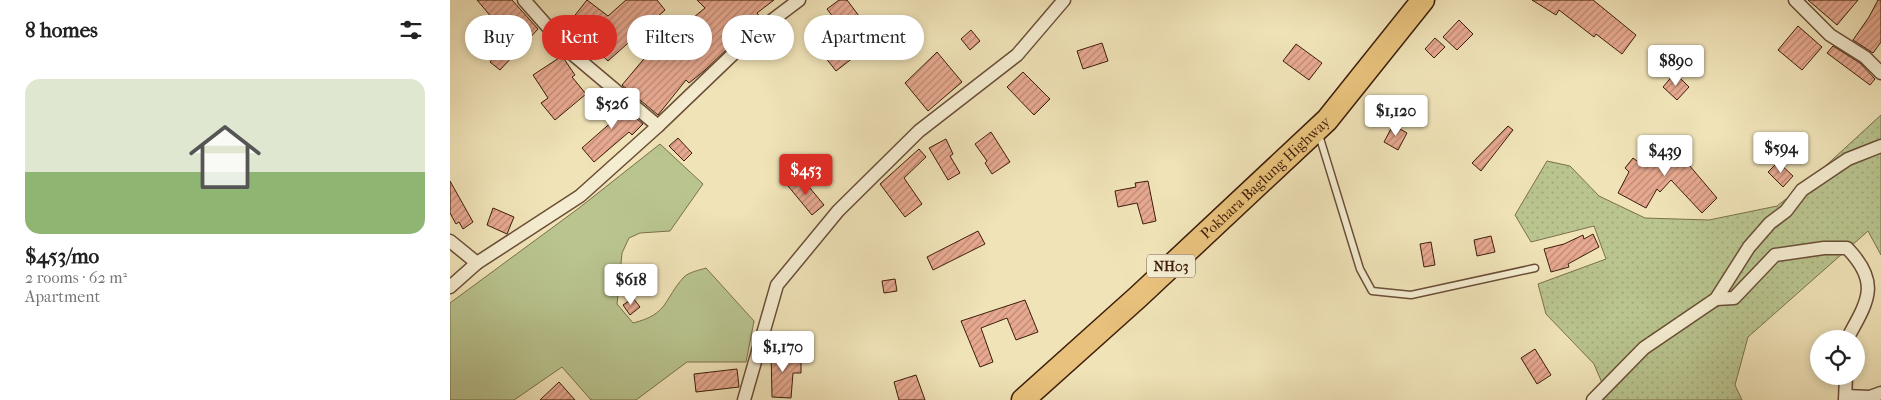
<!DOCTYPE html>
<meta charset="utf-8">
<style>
:root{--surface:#fff;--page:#f2f2f2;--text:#222;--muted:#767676;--line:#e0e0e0;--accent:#d93025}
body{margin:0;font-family:"IM FELL French Canon",serif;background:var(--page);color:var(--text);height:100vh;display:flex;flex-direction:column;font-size:19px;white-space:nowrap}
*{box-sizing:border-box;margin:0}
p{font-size:16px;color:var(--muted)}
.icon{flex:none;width:28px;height:28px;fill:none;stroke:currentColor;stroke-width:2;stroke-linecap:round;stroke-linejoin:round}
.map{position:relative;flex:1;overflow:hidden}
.panel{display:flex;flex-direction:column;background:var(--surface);width:450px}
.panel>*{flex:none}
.hud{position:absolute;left:15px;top:15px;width:475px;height:45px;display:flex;gap:10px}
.controls{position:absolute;left:1360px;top:330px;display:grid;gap:10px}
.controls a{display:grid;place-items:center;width:55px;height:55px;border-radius:50%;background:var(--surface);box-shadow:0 2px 8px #0003;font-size:25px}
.price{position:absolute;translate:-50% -42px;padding:0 11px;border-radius:5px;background:#fff;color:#222;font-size:16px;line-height:32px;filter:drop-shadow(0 1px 2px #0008)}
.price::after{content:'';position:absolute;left:50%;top:30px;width:15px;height:11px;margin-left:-8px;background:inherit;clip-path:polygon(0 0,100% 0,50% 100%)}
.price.current{background:var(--accent);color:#fff}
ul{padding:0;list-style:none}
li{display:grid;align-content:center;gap:10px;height:265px;padding:0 25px}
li+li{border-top:1px solid var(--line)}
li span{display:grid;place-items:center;height:155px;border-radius:15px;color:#555}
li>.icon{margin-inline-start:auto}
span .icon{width:90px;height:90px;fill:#fffc;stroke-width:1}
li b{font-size:21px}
h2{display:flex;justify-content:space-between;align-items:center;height:60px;padding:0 25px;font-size:21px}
.tag{padding:0 18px;border-radius:22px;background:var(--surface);box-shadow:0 2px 8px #0003;font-size:18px;line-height:45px}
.tag.current{background:var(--accent);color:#fff}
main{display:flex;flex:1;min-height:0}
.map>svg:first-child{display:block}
</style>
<main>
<section class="panel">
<h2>8 homes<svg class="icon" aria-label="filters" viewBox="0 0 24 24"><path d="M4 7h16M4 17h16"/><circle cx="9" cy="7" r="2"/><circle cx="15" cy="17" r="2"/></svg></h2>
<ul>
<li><span style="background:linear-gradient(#dfe7d0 60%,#8fb573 0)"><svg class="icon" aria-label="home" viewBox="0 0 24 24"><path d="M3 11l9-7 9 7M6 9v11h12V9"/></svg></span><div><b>$453/mo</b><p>2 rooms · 62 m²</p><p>Apartment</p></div></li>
</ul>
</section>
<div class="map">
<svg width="1431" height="400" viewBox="0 0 1431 400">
<defs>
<pattern id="grass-dots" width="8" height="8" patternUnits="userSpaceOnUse" patternTransform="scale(1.25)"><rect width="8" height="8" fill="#b9c48f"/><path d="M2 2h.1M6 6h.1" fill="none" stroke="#a0a87a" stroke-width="1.8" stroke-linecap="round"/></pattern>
<pattern id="building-hatch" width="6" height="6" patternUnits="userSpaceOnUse" patternTransform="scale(1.25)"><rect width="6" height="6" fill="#e7a990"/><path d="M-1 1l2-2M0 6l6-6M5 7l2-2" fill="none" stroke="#bc8974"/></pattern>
</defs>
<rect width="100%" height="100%" fill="#f0e3b8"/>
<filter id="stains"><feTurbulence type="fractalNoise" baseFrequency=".004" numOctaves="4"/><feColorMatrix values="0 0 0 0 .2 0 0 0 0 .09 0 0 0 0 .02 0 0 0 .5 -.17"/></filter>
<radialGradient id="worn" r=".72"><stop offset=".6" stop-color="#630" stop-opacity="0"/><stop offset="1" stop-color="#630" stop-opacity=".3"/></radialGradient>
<polygon fill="url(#grass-dots)" stroke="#7b704c" points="1431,115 1431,255 1418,231 1298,337 1285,385 1292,400 1149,400 1155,390 1144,364 1096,314 1088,284 1156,259 1144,226 1081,242 1065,215 1097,161 1120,166 1149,196 1195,218 1259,220 1327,206 1359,181"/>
<path fill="#b9c48f" stroke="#7b704c" d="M210,144L253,184L220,231L190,233L179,238L172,253L167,304L183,323C219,314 213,300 234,277C239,272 250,270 256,268L304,321L296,362H237L186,400H141L112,367L64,400H0V303L129,208Z"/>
<g fill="url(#building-hatch)" stroke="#3d1d0a">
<polygon points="27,0 62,0 88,29 50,70 40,62 55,43 49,37 54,32"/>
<polygon points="137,0 158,16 176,0 207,0 215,10 158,61 139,43 144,37 122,19"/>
<polygon points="247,0 324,0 307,13 310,17 254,71 239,83 236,80 208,115 172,85 198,54 192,48 227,31 255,8"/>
<polygon points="389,0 397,0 424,36 406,50 408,54 386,71 375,57 399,38 377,9"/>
<polygon points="1082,0 1143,0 1186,35 1172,54 1146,34 1144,37 1109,10 1106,15"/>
<polygon points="1358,0 1408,0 1387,25"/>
<polygon points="1428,0 1431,0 1431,42 1423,53 1403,40 1419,17"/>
<polygon points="1009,20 1023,34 1007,50 993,37"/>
<polygon points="1348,26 1372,47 1352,70 1328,50"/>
<polygon points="521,30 530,41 520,50 511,39"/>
<polygon points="985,38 995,47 984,58 975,49"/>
<polygon points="652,43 658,61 633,69 627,51"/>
<polygon points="846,44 872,63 859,80 833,61"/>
<polygon points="1383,46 1410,63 1425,79 1420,85 1377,53"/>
<polygon points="487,52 512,82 478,111 455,83"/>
<polygon points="112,56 125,75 122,77 136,94 105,120 91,103 98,98 83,75"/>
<polygon points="573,72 600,99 584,115 557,87"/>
<polygon points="1225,73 1239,87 1227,100 1213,87"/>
<polygon points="161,97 193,124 182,135 179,132 144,162 132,148 165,119 153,106"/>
<polygon points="943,125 957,133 948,150 934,142"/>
<polygon points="1058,126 1063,130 1031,171 1022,163"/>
<polygon points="541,132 560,162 542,174 535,163 537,161 525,144"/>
<polygon points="1217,135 1231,148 1228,152 1267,198 1252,213 1221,180 1210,192 1207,189 1196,208 1168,193 1179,172 1175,168 1183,158 1191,164"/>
<polygon points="228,138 242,153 234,161 219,146"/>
<polygon points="496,139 503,154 500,156 510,173 498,180 479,148"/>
<polygon points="469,149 476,157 454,178 472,204 455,217 430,184"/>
<polygon points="1328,162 1343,176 1333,187 1318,172"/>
<polygon points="350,176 374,205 362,215 338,186"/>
<polygon points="0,181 23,222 13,229 9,222 6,224 0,213"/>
<polygon points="698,181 706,221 693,224 687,203 668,207 665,191 686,187 685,183"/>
<polygon points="43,208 64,217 57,234 37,225"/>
<polygon points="528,231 535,244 483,270 477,257"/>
<polygon points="1143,234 1149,247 1118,264 1119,267 1101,272 1094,249 1114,244 1133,235 1134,239"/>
<polygon points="1041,236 1045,252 1027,256 1024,240"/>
<polygon points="981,242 985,265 974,267 970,244"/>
<polygon points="445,279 447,291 434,293 432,281"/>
<polygon points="183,298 190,307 180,315 173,305"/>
<polygon points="575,300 588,332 566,340 557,318 531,328 543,362 530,367 511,321"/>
<polygon points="1085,349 1101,375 1087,384 1071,358"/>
<polygon points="321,350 340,350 340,359 351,359 351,373 343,373 341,398 322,397"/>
<polygon points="287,369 289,387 246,392 244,374"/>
<polygon points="466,375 475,400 449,400 444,382"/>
<polygon points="109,382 125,400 90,400"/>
</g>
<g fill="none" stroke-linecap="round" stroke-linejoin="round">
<defs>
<polyline id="lane" points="869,135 910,269 922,291 961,295 1085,268"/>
<g id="street">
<polyline points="74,0 120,52 208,126"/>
<polyline points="1345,0 1380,35 1415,57 1431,73"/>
<polyline points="0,241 27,263"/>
<polyline points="0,287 27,263 130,196 208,126 304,34 349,0"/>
<path d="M1266,299L1284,298L1325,255L1374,248H1397C1431,283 1418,301 1397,339"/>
<polyline points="1396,396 1420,397 1431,393"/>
<polyline points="294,400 327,285 388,211 469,131 567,55 614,0"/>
<polyline points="1143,400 1194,348 1266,299 1299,247 1320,223 1336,211 1352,190 1398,159 1431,146"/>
<polyline points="1395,400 1396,376"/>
</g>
<g id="highway">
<path id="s1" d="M573,400L689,296L877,120L973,0"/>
</g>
</defs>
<use href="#lane" stroke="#6a4e36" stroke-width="9"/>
<use href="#street" stroke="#6a4e36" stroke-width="15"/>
<use href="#highway" stroke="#3d1d0a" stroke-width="25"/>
<use href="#lane" stroke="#f5edd1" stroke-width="6"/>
<use href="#street" stroke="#f5edd1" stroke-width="12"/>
<use href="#highway" stroke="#e8c27c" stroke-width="22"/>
</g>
<g text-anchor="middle" stroke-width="4.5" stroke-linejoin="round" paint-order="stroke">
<rect fill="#f5edd1" stroke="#745b46" stroke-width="1" x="697" y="254.5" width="48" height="23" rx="4"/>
<g font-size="14" font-weight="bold" fill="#3d1d0a">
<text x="721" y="271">NH03</text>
</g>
<g font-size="15" fill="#3d1d0a" stroke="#f5edd1">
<text dy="5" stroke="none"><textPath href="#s1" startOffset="329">Pokhara Baglung Highway</textPath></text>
</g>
</g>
<rect width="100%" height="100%" filter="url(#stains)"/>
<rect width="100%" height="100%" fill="url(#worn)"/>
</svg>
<div class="controls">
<a><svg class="icon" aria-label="locate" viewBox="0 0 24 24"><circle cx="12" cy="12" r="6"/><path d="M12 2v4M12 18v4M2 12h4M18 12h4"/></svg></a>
</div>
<b class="price" style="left:1226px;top:87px">$890</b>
<b class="price" style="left:162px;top:130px">$526</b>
<b class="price" style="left:946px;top:137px">$1,120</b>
<b class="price" style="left:1331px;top:174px">$594</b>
<b class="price" style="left:1215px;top:177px">$439</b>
<b class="price current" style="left:356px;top:196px">$453</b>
<b class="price" style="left:181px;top:306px">$618</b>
<b class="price" style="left:333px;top:373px">$1,170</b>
<div class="hud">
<a class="tag">Buy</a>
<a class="tag current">Rent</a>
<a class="tag">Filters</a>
<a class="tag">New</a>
<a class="tag">Apartment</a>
</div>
</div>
</main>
